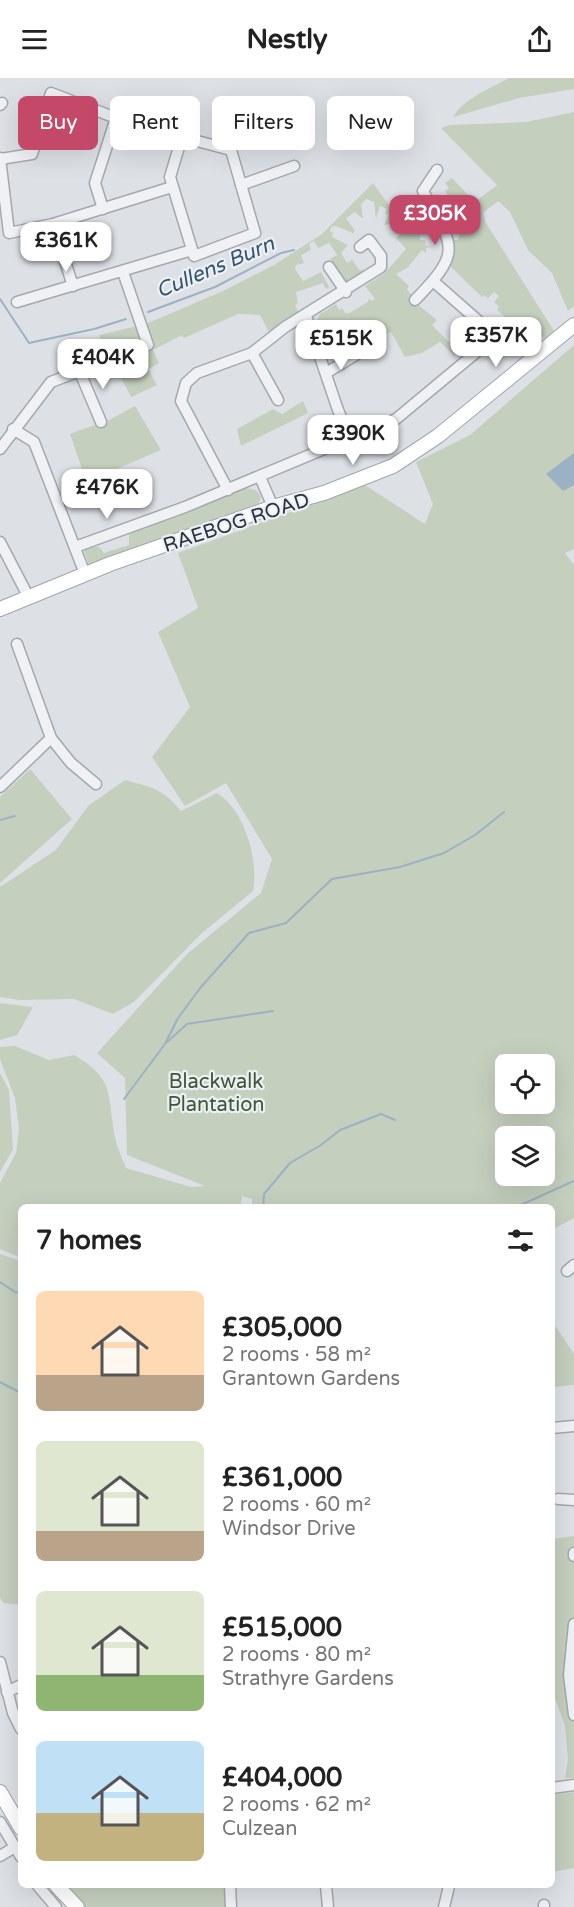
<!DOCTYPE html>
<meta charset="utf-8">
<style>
:root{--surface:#fff;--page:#f2f2f2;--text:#222;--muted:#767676;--accent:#c44968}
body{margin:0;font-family:"Varela Round",sans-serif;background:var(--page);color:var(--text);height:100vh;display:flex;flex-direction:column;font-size:22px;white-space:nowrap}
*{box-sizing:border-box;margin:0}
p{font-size:20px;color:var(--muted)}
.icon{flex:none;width:33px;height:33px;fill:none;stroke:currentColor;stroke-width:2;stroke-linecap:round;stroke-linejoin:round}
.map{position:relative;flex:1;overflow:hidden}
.sheet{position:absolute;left:18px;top:1126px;width:537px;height:684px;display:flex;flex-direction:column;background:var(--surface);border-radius:9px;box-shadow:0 6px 24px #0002}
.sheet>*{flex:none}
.hud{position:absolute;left:18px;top:18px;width:538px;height:54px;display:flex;gap:12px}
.controls{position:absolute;left:495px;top:976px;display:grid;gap:12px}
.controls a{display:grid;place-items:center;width:60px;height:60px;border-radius:9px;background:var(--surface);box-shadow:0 6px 24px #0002;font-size:30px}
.price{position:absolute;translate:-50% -51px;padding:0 14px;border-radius:12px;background:#fff;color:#222;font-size:20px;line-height:39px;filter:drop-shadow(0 2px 3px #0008)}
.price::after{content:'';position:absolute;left:50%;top:36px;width:18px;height:14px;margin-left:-9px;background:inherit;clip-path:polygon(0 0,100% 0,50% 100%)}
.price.current{background:var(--accent);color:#fff}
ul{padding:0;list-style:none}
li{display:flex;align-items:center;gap:18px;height:150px;padding:0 18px}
li span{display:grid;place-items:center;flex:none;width:168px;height:120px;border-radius:9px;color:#555}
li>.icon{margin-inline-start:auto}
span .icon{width:72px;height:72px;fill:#fffc;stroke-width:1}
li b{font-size:26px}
h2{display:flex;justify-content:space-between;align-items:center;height:72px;padding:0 18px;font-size:26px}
.pill{padding:0 21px;border-radius:9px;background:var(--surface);box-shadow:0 6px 24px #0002;font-size:21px;line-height:54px}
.pill.current{background:var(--accent);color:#fff}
header{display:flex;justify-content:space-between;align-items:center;height:78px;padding:0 18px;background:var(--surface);font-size:27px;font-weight:700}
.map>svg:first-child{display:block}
</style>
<header><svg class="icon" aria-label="menu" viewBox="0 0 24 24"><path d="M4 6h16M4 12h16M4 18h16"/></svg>Nestly<svg class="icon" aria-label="share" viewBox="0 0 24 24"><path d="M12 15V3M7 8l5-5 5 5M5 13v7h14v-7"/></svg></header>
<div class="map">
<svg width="574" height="1829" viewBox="0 0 574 1829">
<rect width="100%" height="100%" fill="#dde1e6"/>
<g fill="#c4cfbe" fill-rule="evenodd">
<path d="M509,0H574V11L519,20L453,39C463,21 491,10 509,0Z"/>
<polygon points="574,34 574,228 568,233 552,195 528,172 510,134 498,123 483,135 486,145 554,253 545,261 530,246 522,254 518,250 521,246 513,239 510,243 497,232 499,229 494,224 499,218 494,214 488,220 484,217 482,219 449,187 454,162 458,162 462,145 453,142 461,136 445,113 449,110 445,105 452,100 475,124 497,107 441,50 450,47 526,44"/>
<polygon points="373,105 396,137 407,132 422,151 427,151 427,156 420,158 420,162 425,162 426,168 434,168 426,170 426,175 422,172 407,190 396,196 409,208 407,211 418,227 437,242 432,247 449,264 474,267 467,274 462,271 454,277 440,264 422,275 405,279 391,254 364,266 359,255 352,258 349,251 329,245 319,250 316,245 320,236 336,226 339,232 342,230 345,235 349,235 368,224 369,220 371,223 375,221 365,208 386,194 406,171 396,160 400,156 391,146 384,147 388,137 385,135 387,131 380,128 376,141 374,124 366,121 361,126 363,141 355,134 346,140 355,153 353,155 336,148 331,149 330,153 333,155 332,159 348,167 341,175 347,185 352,182 360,193 362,191 364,194 349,204 345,203 330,181 337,177 329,165 318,170 314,163 309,166 311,172 301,177 304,185 296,187 295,191 303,203 321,194 329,209 326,211 323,205 296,214 298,225 295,227 299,235 269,254 260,237 238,236 184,260 182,257 153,272 159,285 148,291 157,307 131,319 99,257 146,246 223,213 274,187 322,156"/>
<path d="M574,267V471L565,475L574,487V1140L552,1152V1130H252V1121L242,1118L240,1129L21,1130V1180L0,1171V1105L16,1075L19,1051L15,1020L0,981V969L15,968L49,982L74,977C116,1001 107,1018 115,1059C117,1069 122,1080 126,1090L191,1109L205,1108L127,1077L125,1000L97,975L187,876L261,815L272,781L226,705L185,728L152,679L190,629L158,554L198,530L178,475L365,407L425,446L433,426L416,384L470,357ZM506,987H544V1026H506ZM506,1059H544V1098H506Z"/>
<polygon points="303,323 308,335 241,368 237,351 273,331 282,336"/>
<polygon points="135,328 161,372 105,396 111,416 93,423 70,356 111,341"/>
<polygon points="245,410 256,412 261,419 258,427 251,431 100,484 89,487 84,473 89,468 99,469 104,475 129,467 129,457 136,451"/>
<polygon points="30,691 72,741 0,805 0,719"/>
<path d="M125,702C153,710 162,710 181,733L217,715C245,732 259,783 253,813L202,855L134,924L113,936L74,921L20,922L0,919V809L56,772L88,728Z"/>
<polygon points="0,925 33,929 17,957 0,962"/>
<polygon points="0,995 9,1012 13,1071 0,1094"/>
<polygon points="0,1176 21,1183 21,1527 4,1525 0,1520"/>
<polygon points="552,1243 574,1276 574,1307 552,1309"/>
<polygon points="574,1458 574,1700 565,1700 568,1681 565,1648 552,1612 552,1461"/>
<polygon points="574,1714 574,1790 552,1794 552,1717"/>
<polygon points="63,1808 225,1808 225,1829 84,1829"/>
</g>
<polygon fill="#9ab2c4" points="574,375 574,407 563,413 546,396"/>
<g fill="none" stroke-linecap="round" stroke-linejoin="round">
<g stroke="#9ab2c4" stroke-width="2">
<polyline points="0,221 29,265 94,251 126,241"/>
<polyline points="148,234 215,209 281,175 294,172"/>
<polyline points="0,742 15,738"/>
<polyline points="167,964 187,946 273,933"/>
<polyline points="124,1021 165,966 178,940 201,909 249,855 286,845 332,801 400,789 444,775 475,757 504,734"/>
<polyline points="263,1130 264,1116 290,1085 321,1067 340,1052 381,1036 395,1042"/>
<polyline points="514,1130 574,1103"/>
<polyline points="0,1204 15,1214 21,1215"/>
<polyline points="0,1304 21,1315"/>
</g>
<defs>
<g id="minor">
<polyline points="0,27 2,25"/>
<polygon points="182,59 231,72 255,155 194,178 170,99"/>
<polyline points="0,80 9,155 53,146 172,109"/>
<polyline points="0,81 32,76 51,15 116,40 95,105 103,131"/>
<polyline points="241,107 294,88"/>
<polyline points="53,146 73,208"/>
<polyline points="329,189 346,214"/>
<polyline points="433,203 492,255 514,269 524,259"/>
<path d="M415,222C464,172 453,169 423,113L437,92"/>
<polyline points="17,224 192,172"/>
<polyline points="306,238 338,332 349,358"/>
<polyline points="252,275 278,322"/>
<polyline points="79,292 101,344"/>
<polyline points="326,295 364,272"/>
<polyline points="13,351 34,364 85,496"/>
<polyline points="0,371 51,304 148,267 123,194"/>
<polyline points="260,399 273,429"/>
<polyline points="228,412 181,323 186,305 197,295 252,275 285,249 381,189 381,178 369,162 360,169"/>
<polyline points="0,464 28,518"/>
<polyline points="75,469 185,429 396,341 479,272 492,255"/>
<polyline points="17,566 51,660 71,685 96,706"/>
<polyline points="0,709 51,660"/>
<polyline points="567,1193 574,1187"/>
<polyline points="552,1350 574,1348"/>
<polyline points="558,1421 574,1422"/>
<polyline points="574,1475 574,1478"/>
<polyline points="574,1546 569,1597 574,1637"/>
<polyline points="0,1584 13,1635 21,1651"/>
<polyline points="7,1614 21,1607"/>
<polyline points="552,1710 574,1707"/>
<polyline points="0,1744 21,1779"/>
<polyline points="0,1778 15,1769"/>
<polyline points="38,1808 56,1829"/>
<polyline points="230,1808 231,1829"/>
<polyline points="326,1808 328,1829"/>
<polyline points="544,1827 544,1829"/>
<polyline points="444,1829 449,1808"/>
</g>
<g id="major">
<polyline points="0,531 110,486 273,429 324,415 393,388 438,358 574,247"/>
<polyline points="0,1714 21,1750"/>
<polyline points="57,1808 77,1829"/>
</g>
</defs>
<use href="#minor" stroke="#a3a9af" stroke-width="13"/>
<use href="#major" stroke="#9da7b0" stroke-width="16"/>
<use href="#minor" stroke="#eff1f4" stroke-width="10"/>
<use href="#major" stroke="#fff" stroke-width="14"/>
</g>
<g text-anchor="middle" stroke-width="4.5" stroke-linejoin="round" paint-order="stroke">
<g font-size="20" fill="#27313b" stroke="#ecf0f4">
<text transform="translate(236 444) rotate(-18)" y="7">RAEBOG ROAD</text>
</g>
<g font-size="20" fill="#3f5636" stroke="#ecf0f4">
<text x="216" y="1010">Blackwalk<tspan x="216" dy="23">Plantation</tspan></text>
</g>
<g font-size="21" font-style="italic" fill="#35536c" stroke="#ecf0f4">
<text transform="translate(215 189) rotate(-23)" y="7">Cullens Burn</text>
</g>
</g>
</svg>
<div class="controls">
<a><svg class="icon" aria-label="locate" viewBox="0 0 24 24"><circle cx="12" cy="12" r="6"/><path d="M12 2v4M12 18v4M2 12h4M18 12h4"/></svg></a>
<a><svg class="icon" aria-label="layers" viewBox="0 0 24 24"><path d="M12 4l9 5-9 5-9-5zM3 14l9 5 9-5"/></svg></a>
</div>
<b class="price current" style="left:435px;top:168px">£305K</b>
<b class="price" style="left:66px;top:195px">£361K</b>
<b class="price" style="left:496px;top:290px">£357K</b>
<b class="price" style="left:341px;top:293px">£515K</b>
<b class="price" style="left:103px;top:312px">£404K</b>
<b class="price" style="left:353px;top:388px">£390K</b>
<b class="price" style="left:107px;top:442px">£476K</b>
<div class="hud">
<a class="pill current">Buy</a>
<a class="pill">Rent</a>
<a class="pill">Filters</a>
<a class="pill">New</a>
</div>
<section class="sheet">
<h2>7 homes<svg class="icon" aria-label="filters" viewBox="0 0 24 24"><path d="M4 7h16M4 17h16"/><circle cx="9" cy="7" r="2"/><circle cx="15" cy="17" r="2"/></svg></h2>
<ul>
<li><span style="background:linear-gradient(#ffd9b3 70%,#b9a48a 0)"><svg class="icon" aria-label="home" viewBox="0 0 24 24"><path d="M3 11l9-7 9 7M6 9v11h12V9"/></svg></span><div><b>£305,000</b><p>2 rooms · 58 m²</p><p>Grantown Gardens</p></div></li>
<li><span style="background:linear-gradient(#dfe7d0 75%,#b9a48a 0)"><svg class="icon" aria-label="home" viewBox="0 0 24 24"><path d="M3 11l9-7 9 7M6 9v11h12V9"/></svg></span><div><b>£361,000</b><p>2 rooms · 60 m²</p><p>Windsor Drive</p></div></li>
<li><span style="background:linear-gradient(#dfe7d0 70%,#8fb573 0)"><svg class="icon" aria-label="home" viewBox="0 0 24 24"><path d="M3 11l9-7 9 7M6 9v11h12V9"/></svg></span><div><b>£515,000</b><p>2 rooms · 80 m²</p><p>Strathyre Gardens</p></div></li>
<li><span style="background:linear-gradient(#bfe0f5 60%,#c2b280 0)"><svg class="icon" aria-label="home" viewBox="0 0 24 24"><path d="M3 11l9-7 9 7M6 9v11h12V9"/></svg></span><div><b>£404,000</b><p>2 rooms · 62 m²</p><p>Culzean</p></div></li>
</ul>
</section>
</div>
